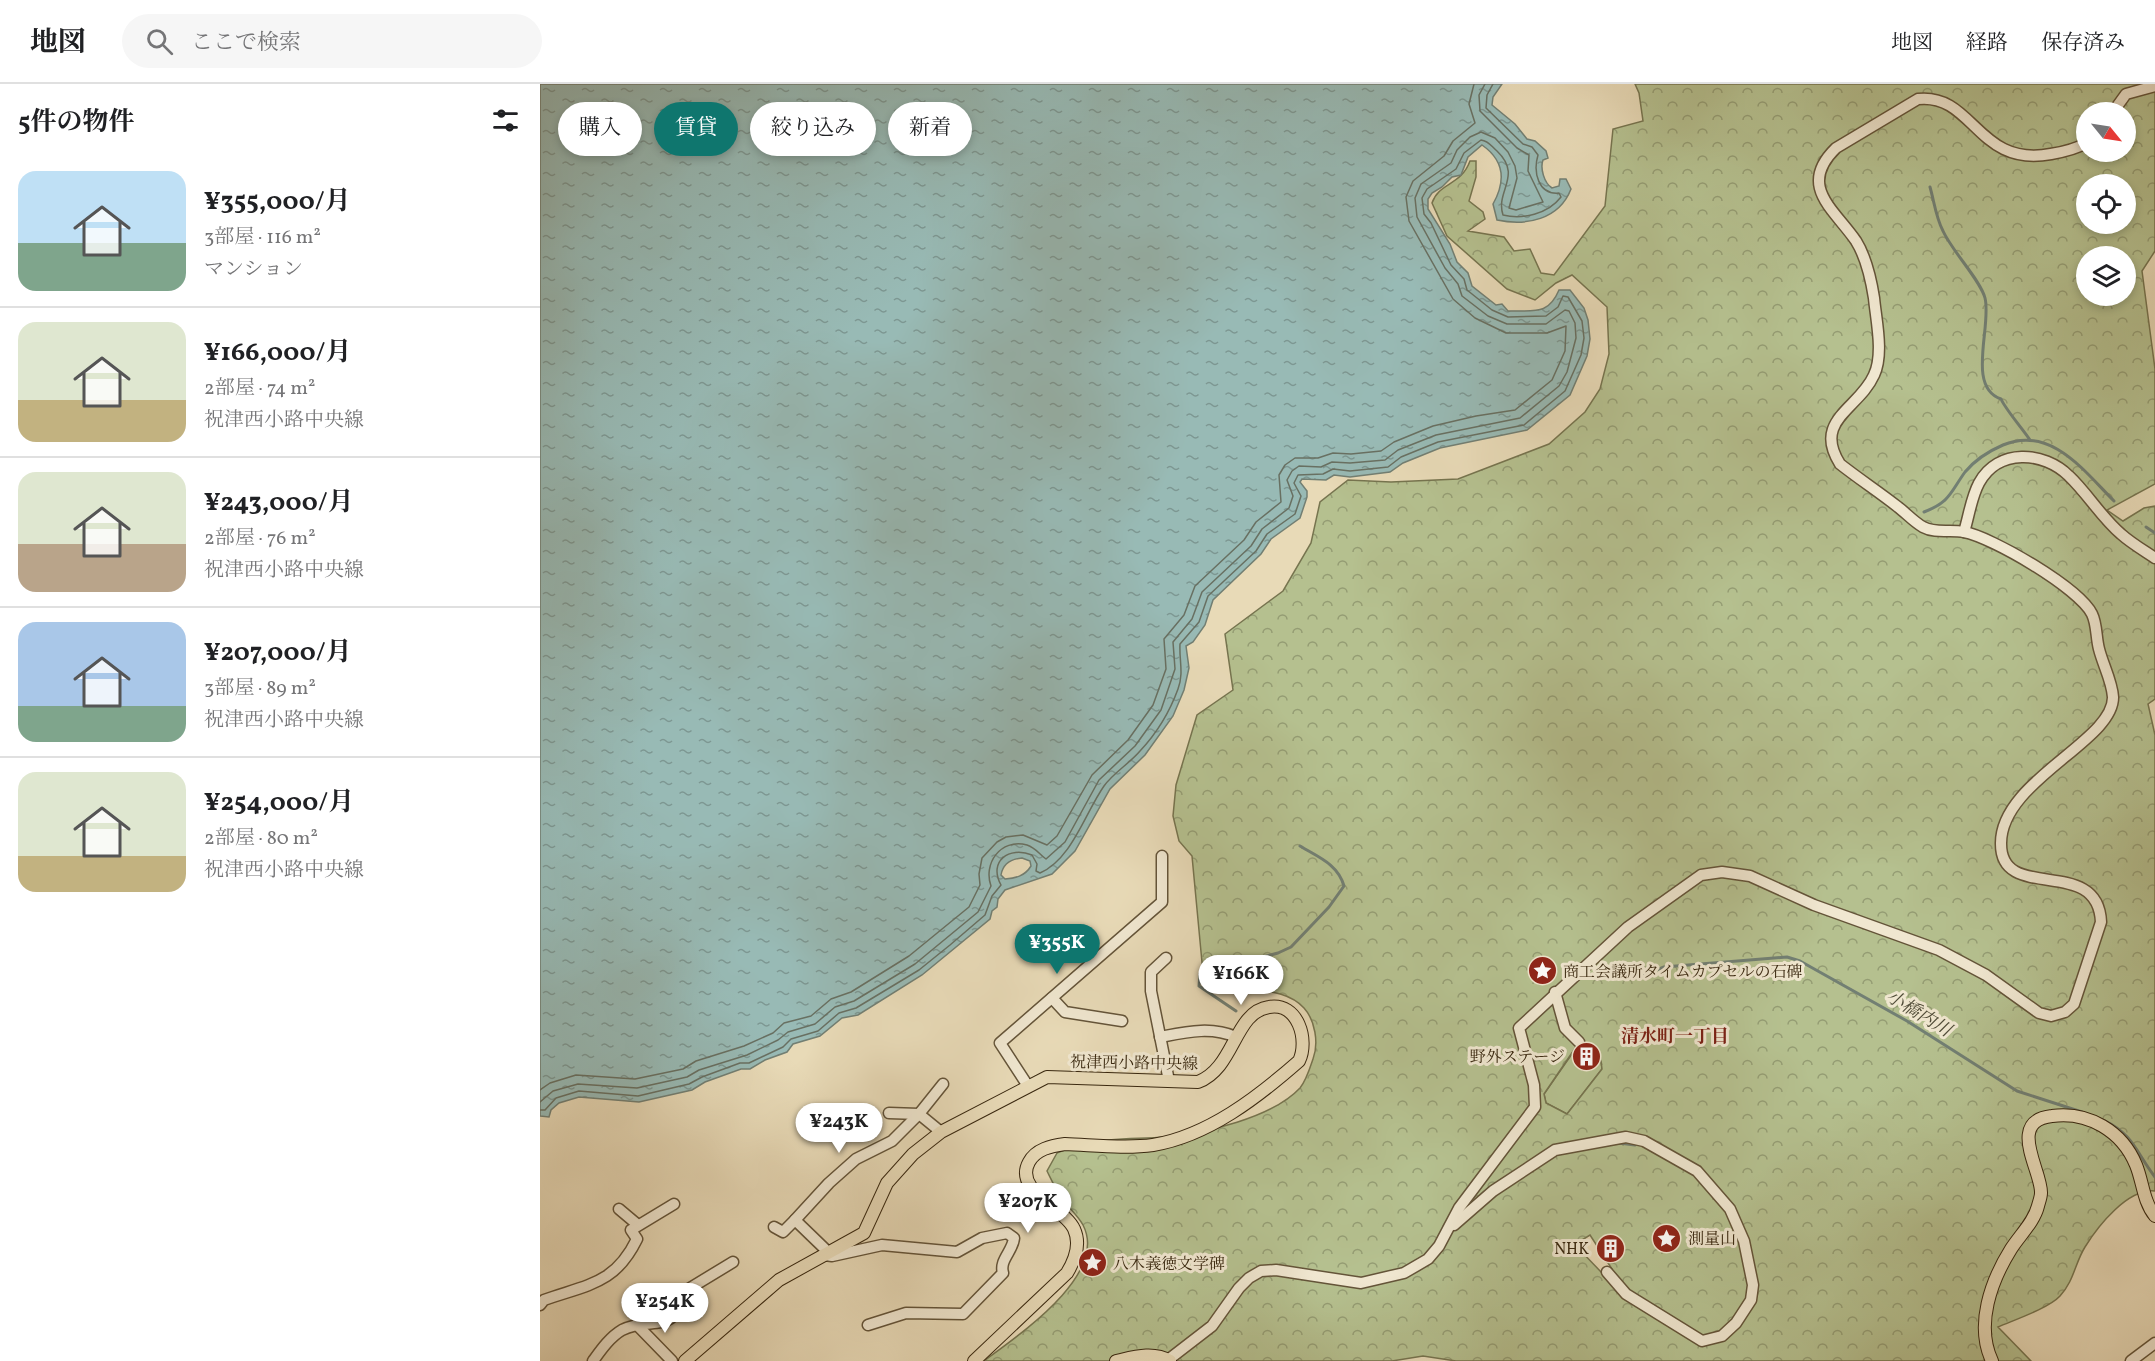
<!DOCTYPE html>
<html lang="ja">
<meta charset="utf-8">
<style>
:root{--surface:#fff;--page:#f6f6f6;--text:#202124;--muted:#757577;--line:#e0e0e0;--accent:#0f766e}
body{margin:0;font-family:Vollkorn,"Noto Serif JP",serif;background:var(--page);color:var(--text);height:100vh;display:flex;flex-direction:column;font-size:22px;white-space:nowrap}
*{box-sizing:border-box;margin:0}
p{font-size:20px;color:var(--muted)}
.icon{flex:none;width:33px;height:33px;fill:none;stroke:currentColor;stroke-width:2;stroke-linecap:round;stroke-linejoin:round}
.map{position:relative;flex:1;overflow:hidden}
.sheet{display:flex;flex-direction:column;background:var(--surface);width:540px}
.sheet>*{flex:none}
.top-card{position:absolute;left:18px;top:18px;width:570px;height:54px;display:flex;gap:12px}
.needle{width:39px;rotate:120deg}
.tools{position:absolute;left:1536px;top:18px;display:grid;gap:12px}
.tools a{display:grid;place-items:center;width:60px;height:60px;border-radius:50%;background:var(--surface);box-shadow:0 3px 9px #0003;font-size:30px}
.price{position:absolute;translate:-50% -51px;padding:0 14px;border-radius:21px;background:#fff;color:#222;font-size:20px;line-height:39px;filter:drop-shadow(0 2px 3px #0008)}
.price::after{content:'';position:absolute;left:50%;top:36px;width:18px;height:14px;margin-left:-9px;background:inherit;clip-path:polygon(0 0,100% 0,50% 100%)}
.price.current{background:var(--accent);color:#fff}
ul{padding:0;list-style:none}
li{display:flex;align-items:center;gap:18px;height:150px;padding:0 18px}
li+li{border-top:2px solid var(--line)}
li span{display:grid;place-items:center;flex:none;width:168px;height:120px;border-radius:18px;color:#555}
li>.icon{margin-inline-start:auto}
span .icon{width:72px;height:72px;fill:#fffc;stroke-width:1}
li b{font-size:26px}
h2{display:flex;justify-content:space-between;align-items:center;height:72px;padding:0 18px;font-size:26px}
.tag{padding:0 21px;border-radius:27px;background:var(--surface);box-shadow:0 3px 9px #0003;font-size:21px;line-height:54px}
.tag.current{background:var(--accent);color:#fff}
header{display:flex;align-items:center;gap:36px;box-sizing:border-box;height:84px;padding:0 30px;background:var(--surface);border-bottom:2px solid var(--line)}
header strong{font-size:28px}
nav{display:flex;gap:33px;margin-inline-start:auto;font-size:21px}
.search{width:420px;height:54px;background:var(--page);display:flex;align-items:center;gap:15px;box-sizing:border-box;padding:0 21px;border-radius:33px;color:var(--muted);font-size:22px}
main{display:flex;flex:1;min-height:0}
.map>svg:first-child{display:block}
</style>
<header>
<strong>地図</strong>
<div class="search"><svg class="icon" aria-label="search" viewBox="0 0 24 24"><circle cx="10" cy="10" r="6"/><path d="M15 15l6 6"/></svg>ここで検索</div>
<nav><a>地図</a><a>経路</a><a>保存済み</a></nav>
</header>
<main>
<section class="sheet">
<h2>5件の物件<svg class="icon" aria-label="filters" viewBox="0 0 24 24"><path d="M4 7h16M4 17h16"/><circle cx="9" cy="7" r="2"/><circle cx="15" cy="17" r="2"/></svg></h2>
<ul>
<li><span style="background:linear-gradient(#bfe0f5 60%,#7fa58c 0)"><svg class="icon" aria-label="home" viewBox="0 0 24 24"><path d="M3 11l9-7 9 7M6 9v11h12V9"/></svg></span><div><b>¥355,000/月</b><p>3部屋 · 116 m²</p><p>マンション</p></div></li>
<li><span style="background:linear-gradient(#dfe7d0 65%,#c2b280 0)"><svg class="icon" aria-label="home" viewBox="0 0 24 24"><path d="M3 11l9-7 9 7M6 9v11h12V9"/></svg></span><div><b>¥166,000/月</b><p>2部屋 · 74 m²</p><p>祝津西小路中央線</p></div></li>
<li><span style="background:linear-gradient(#dfe7d0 60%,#b9a48a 0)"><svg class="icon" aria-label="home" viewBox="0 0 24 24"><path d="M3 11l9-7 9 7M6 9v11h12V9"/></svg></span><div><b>¥243,000/月</b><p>2部屋 · 76 m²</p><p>祝津西小路中央線</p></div></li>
<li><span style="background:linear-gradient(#a9c7e8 70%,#7fa58c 0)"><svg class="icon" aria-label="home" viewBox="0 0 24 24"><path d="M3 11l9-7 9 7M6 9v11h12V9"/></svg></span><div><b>¥207,000/月</b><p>3部屋 · 89 m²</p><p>祝津西小路中央線</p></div></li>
<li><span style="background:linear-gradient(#dfe7d0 70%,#c2b280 0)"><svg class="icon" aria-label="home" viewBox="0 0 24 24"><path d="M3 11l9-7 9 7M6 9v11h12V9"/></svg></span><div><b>¥254,000/月</b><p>2部屋 · 80 m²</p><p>祝津西小路中央線</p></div></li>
</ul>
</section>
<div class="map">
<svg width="1615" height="1277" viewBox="0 0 1615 1277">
<defs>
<pattern id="forest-crowns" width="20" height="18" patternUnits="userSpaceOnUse" patternTransform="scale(1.5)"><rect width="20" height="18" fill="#b5c08f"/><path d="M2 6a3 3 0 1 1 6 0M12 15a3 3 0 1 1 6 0" fill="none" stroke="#949c73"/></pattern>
<pattern id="water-ripples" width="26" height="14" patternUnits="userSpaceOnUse" patternTransform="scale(1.5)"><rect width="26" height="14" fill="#98bab5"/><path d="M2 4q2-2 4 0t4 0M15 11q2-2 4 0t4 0" fill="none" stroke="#7d9792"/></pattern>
</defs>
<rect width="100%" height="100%" fill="#e8dab7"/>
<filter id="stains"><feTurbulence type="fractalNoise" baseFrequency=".00333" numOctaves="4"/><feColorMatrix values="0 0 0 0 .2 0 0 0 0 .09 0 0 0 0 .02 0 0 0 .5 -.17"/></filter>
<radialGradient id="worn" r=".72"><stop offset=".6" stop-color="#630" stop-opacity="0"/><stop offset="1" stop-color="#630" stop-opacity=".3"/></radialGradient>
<polygon fill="#b5c08f" stroke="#76744f" stroke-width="1.5" points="1041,957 1061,977 1062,985 1027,1030 1006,1019 1004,1010"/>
<path fill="url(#forest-crowns)" stroke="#76744f" stroke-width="1.5" fill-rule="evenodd" d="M1095,0H1615V167L1602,187L1615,285V400L1567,426L1583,437L1604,424L1615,422V615L1608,620L1615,651V1107C1588,1104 1558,1142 1545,1163C1535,1179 1534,1197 1520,1212C1509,1224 1474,1236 1458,1243L1491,1277H916L883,1272L852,1277H444C477,1252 569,1191 543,1141C537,1130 526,1122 520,1111C515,1104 511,1095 507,1087L517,1069C526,1066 537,1061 547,1059C572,1054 599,1055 625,1053C665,1049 732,1034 760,1004C766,997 770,984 773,975C779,959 775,936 764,924C740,897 691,913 663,889L652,772L639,757L633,732L636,701L657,631L693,606L685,550L743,507L771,459L780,418L808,396L851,398L918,395L1009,360L1045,328L1060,305L1069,270L1067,223L1032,191L1016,199L995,216L967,205L907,152L892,119C899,98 921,102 930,77H936V93L929,117L943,128L945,135L928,147L964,153L974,167L990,165L1001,189L1014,191L1065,122L1073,45L1103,37L1099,9ZM1546,28H1586V68H1546ZM1546,100H1586V140H1546ZM1546,172H1586V212H1546ZM1040,957L1061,977L1062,985L1027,1030L1006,1019L1004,1010ZM1050,1151L1072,1185L1063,1190L1037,1163V1159Z"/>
<path fill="url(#water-ripples)" stroke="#727f73" stroke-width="1.5" fill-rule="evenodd" d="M0,0H962L953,13L952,21L975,40L987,55L995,57L1006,67L1008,74L1003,76C1000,84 1004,99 1012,104L1019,102L1020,95H1026L1031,105C1019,136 986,142 957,136L953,120C966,97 965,77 942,61L928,73L921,91L912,93L902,103L892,109L888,115V125L910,160L917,178L928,189L932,202L956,221L962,220L968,227C994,226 1008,232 1019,206H1030L1044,224L1048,236L1050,255L1047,272L1030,311L987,346L900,364L863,379L850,388L810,393L794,391L786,396L762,395L760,398L767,407V413L760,434L731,455L721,470L673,516L665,541L653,558L646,562L649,584L644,606L633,632L605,671L570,705L535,767L512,790L465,806L458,815L457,823L452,827L450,835L382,891L318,931L302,934L280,952L253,960L247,968L225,976L210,985H201L165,998L152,1006L99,1018L39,1013L19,1019L11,1026L9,1033L0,1032ZM482,774L490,777L491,782C485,792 476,794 465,795L461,791C463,779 471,775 482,774Z"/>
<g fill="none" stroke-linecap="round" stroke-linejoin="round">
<g stroke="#687062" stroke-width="1.5">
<polyline points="0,1006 10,999 36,991 95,995 143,985 156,977 204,962 233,949 244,939 271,932 291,915 311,908 369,872 429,823 440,801 439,790 442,774 457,758 466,753 483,751 507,761 517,752 552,691 588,656 613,621 626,585 624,555 644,531 655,502 704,456 716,438 741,418 739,391 745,381 755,374 778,374 793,369 811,370 841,367 854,358 893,342 936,332 975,326 1012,296 1025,267 1026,242 1007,249 966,249 935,234 913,215 869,137 866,113 873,97 904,72 913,57 935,39 929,20 934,0"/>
<path d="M0,1018L13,1007L38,1000L97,1004L147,993L159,986L207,971L238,956L248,948L275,940L295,923L314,917L375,880L438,828L451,802C443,780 460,754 487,761C496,764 499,770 506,775L525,758L559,696L595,662L621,626L635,585L633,558L652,535L662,508L711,462L722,445L749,424L753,412L747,396L752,387L759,382L781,383L792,378L810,379L845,376L858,366L896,351L980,334L1019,302L1027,288L1036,254L1035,239L1029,227L1025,226L1006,240H967L948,232L922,212L918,200L905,184L877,133L875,114L881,100L911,79L917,66L930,53L941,48L955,54L968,68L975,82L977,94L969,124L976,126L1003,118L988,87L989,71L977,64L940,27L939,11L945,0"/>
<path d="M0,1026H5L16,1014L39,1007L98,1012L149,1000L162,993L200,979H209L243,963L251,955L278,947L299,929L316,924L379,886L410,861L445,831L452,812L461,801C448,777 469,762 492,771L497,780L496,787L500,789C532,775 545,729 564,702C573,689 589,680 600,667C616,650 630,627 638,605C644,589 639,576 640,560L659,538L668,512L716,467L727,450L755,430L761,412L754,399L758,391L783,390L793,385L810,387L848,383L861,373L898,358L984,341L1025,307L1041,271L1044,254L1042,237L1028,213L1023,212L1018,223L1006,232L968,233L952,226L927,206L924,195L911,181L891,139L884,130L882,114L887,105L916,85L924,69L941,56C949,57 951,62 957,67C983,92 955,107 963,131C982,136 1008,130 1021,113L1019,109C998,111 993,88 998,71L992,63L983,60L946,24L947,11L953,0"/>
</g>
<g stroke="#727f73" stroke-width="3">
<path d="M1390,103C1394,117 1396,134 1403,147C1412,167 1441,197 1445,214C1452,242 1426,303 1461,315C1466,326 1482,344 1490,356"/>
<path d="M1384,428C1410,418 1410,409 1425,388C1435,376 1449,367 1463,361C1511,341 1544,387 1574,417"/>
<polyline points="1606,443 1615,449"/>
<polyline points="1097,894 1124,883 1247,873 1260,877 1367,937 1477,1007 1542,1028"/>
<path d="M696,927L659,902L660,890L738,869L751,863L789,823L804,802C798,780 778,773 760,762"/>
<path d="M1565,1037C1593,1050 1597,1070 1615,1093"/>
<polyline points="1079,1059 1095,1061"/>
</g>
<defs>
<g id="minor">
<polyline points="1573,28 1586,10 1615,2"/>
<path d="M1424,448C1429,432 1431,414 1439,399C1458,364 1504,367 1529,392C1548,410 1561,433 1581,450C1591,459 1603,466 1615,474"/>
<polyline points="626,874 611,888 611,907 629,997"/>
<polyline points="1015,908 1025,944 1039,958"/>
<polyline points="512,914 525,928 582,937"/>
<path d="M620,953C646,948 671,942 696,953"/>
<polyline points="488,1002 460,959 622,818 622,772"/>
<polyline points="349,1029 379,1030 403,1000"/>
<polyline points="79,1125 98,1141"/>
<polyline points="914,1141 953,1107 1015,1066 1086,1053 1104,1057 1157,1087 1190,1125 1204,1157 1213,1201 1211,1216 1196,1239 1182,1252 1162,1257 1086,1210 1067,1188"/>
<polyline points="234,1143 243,1148 255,1136"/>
<path d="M0,1221L4,1216C49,1200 75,1200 97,1155L91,1146L134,1120"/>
<path d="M328,1241L366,1229L423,1230L463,1189C459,1176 473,1167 474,1154L467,1149L442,1154L417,1168L342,1161L292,1172L284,1171L285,1165L255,1136L289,1099L316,1075L352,1057L379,1030L401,1048"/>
<polyline points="98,1242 132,1277"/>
<path d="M628,1276L672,1242L699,1204L709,1194L721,1187L736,1186L821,1199L864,1189L888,1175L899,1162L919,1124L995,1023L994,1001L979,944L1088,843L1161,791L1182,788L1210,792L1274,821L1399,866L1446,891L1499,929L1511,932L1525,928L1534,920L1561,838C1558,770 1461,820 1461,760C1460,697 1574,657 1573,613C1572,597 1563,581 1559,565C1556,554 1557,540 1552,530C1539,504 1452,453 1424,448C1410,445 1396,450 1383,443C1374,438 1366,429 1358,423C1339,408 1319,395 1300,380C1272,336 1319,325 1334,291C1344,270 1336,236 1334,214C1331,195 1326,173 1316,157C1294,125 1257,102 1296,64L1378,15C1434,9 1437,84 1511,70C1523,68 1536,65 1546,59"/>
<path d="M53,1277C61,1266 70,1253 82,1246C111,1231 135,1253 142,1209L193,1178"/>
<polyline points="1591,1277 1615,1259"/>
</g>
<g id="major">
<path d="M145,1277L239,1196L324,1149L347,1099L373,1070L401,1048L507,993L658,998C695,984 694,928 729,923C758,918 769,956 759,977C718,1013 668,1052 613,1061C585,1065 553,1061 525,1060C511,1062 496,1065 489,1078C473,1107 525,1124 534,1145C541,1160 535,1176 527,1189L434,1277"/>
<path d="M576,1277C594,1273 613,1267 630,1277"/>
<path d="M1452,1277C1435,1241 1451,1197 1471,1165C1480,1151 1494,1138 1498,1122C1499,1118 1501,1113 1501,1109C1502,1087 1466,1037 1512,1032C1548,1027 1582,1047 1596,1081C1603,1098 1603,1117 1615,1132"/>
</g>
</defs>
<use href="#minor" stroke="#645439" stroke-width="13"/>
<use href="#major" stroke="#38270f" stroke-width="14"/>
<use href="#minor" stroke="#f0e7d0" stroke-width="10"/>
<use href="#major" stroke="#e8dab7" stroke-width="12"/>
</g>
<defs>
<symbol id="sight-disc" viewBox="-11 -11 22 22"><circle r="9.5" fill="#8f2418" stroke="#f0e7d0"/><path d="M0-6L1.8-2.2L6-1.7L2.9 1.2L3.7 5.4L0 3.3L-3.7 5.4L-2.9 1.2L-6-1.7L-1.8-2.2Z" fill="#fff"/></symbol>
<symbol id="building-disc" viewBox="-11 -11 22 22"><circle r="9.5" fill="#8f2418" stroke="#f0e7d0"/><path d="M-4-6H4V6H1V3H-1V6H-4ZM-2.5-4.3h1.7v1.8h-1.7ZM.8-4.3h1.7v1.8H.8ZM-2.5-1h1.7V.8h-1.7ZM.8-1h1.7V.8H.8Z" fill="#fff"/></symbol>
</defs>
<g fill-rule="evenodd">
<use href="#sight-disc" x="986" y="870" width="33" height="33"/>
<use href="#building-disc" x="1030" y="956" width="33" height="33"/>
<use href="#sight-disc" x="1110" y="1138" width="33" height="33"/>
<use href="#building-disc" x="1054" y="1148" width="33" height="33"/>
<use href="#sight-disc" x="536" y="1162" width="33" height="33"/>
</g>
<g text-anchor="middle" stroke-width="6" stroke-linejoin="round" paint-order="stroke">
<g font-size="16" fill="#38270f" stroke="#f0e7d0" text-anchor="start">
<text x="1023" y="893">商工会議所タイムカプセルの石碑</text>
<text x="1025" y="978" text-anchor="end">野外ステージ</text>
<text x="1148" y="1160">測量山</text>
<text x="1049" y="1170" text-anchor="end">NHK</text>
<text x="573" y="1185">八木義徳文学碑</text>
</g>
<g font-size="16" fill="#38270f" stroke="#f0e7d0">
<text transform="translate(594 978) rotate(1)" y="6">祝津西小路中央線</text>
</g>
<g font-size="18" font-style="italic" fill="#504c38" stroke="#f0e7d0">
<text transform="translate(1379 929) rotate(31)" y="6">小橋内川</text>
</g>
<g font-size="18" font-weight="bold" fill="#7a1f14" stroke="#f0e7d0">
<text x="1135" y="958">清水町一丁目</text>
</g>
</g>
<rect width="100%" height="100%" filter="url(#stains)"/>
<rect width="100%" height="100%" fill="url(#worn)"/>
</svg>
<div class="tools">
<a><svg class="needle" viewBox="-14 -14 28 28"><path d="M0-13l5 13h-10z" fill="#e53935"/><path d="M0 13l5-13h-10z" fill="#757577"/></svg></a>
<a><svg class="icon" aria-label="locate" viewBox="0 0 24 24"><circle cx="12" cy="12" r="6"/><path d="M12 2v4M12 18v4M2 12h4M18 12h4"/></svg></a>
<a><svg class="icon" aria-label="layers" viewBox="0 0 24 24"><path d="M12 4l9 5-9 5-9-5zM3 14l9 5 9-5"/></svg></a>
</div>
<b class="price current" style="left:517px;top:891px">¥355K</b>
<b class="price" style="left:701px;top:922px">¥166K</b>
<b class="price" style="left:299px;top:1070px">¥243K</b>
<b class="price" style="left:488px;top:1150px">¥207K</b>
<b class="price" style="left:125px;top:1250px">¥254K</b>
<div class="top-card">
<a class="tag">購入</a>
<a class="tag current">賃貸</a>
<a class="tag">絞り込み</a>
<a class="tag">新着</a>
</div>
</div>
</main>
